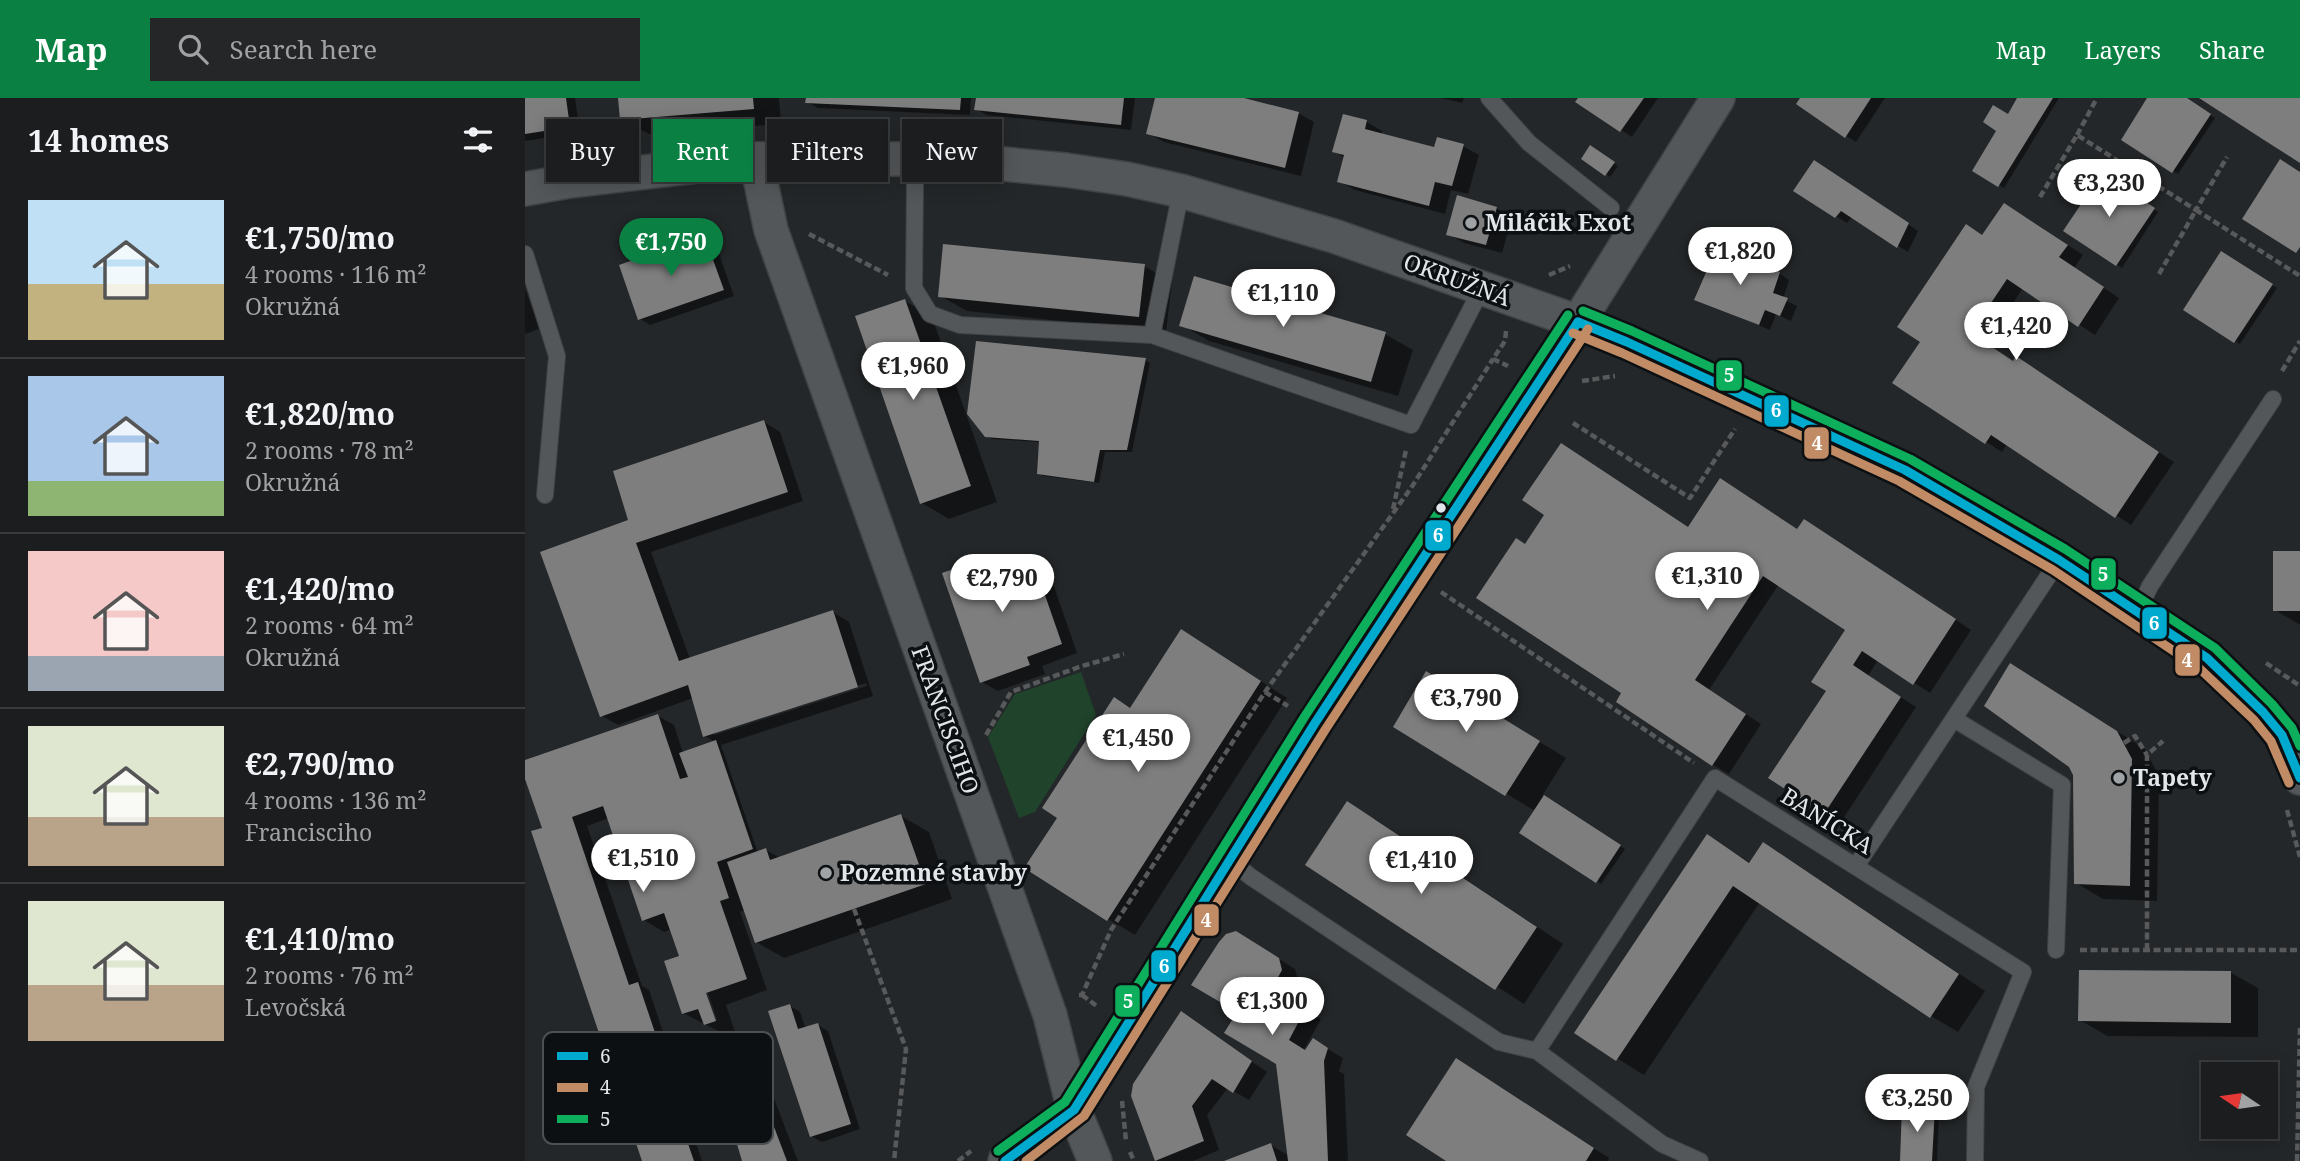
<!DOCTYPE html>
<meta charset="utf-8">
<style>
:root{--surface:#1b1d1f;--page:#242628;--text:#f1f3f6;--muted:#a0a2a4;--line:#393b3d;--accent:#0b8043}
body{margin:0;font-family:"Noto Serif",serif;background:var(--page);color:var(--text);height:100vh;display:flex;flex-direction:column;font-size:26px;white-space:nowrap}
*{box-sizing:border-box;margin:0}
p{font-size:23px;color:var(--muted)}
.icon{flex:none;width:38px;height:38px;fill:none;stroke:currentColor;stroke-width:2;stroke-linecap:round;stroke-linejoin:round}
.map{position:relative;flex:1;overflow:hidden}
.details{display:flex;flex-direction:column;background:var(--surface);width:525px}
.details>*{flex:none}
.top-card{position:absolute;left:21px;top:21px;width:665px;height:63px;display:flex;gap:14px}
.needle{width:46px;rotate:283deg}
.buttons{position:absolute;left:1676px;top:964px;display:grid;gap:14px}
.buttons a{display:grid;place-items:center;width:77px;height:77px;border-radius:0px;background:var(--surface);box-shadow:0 4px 18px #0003,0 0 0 2px var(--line);font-size:35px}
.price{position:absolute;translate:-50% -60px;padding:0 16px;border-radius:24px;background:#fff;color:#222;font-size:23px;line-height:46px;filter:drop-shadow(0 2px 4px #0008)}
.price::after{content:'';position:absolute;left:50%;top:42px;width:21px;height:16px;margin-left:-10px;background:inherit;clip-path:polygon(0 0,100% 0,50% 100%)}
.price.on{background:var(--accent);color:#fff}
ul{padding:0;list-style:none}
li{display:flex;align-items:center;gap:21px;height:175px;padding:0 28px}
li+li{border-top:2px solid var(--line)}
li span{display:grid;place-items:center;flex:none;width:196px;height:140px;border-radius:0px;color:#555}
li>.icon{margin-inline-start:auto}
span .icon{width:84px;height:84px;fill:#fffc;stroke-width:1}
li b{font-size:30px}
h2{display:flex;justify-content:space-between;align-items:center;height:84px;padding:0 28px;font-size:30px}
.pill{padding:0 24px;border-radius:0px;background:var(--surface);box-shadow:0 4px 18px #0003,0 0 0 2px var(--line);font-size:24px;line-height:63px}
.pill.on{background:var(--accent);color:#fff}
header{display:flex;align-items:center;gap:42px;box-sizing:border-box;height:98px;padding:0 35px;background:var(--accent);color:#fff}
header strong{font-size:33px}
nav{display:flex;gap:38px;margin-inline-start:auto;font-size:24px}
.search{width:490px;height:63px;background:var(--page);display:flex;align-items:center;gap:18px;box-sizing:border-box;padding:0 24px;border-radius:0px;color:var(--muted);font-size:26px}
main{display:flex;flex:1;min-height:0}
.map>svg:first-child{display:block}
</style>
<header>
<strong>Map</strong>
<div class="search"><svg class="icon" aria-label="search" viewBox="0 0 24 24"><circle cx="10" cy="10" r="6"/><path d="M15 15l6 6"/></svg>Search here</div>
<nav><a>Map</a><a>Layers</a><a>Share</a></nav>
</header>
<main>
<section class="details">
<h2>14 homes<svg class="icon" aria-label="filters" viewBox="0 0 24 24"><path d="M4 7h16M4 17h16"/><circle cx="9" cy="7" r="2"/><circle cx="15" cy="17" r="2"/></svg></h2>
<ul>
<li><span style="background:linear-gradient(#bfe0f5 60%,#c2b280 0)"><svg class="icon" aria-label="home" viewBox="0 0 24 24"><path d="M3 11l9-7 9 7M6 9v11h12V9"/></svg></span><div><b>€1,750/mo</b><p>4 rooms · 116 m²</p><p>Okružná</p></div></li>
<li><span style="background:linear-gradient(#a9c7e8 75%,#8fb573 0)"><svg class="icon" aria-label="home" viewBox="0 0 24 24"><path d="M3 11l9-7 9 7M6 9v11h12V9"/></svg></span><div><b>€1,820/mo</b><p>2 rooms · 78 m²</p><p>Okružná</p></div></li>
<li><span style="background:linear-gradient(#f6c9c9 75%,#9aa5b1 0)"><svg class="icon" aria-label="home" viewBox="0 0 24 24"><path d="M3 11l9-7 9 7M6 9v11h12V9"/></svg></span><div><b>€1,420/mo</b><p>2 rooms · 64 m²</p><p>Okružná</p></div></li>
<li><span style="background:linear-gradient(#dfe7d0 65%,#b9a48a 0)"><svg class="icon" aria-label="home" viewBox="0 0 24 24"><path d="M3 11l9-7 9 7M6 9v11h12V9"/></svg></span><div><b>€2,790/mo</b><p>4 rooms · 136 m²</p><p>Francisciho</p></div></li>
<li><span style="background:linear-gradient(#dfe7d0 60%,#b9a48a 0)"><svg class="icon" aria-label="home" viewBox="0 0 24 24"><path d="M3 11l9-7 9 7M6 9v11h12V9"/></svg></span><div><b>€1,410/mo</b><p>2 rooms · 76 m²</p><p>Levočská</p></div></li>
</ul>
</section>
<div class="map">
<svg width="1775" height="1063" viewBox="0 0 1775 1063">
<rect width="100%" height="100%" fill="#242729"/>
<polygon fill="#20432b" points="556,574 571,617 510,714 494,720 463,639 490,596"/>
<g fill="#0007" fill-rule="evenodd">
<polygon points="0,0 50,0 55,34 0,43"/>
<polygon points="95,0 254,0 256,26 124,36 96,21"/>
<polygon points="282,0 446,0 445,17 293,10 282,4"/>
<polygon points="452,0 610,0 606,32 462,17 451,11"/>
<polygon points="632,0 711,0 773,15 789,24 776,78 639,44 623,35"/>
<polygon points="916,0 939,0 937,5"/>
<polygon points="1055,0 1133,0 1107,39 1053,4"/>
<polygon points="1278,0 1360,0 1331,44 1321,38"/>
<polygon points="1494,0 1534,0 1479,90 1449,72"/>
<polygon points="1625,0 1659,0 1690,20 1653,76 1598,41"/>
<polygon points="819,18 842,24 857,33 857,37 910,51 938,48 954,57 943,96 926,92 920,116 830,92 814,83 820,60 809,53"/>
<polygon points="1070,52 1093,68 1085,79 1081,76"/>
<polygon points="1300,70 1393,133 1383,154 1327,119 1322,125 1271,93"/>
<polygon points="1577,77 1633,114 1597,170 1540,132"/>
<polygon points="971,110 987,119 977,155 939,145 923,136"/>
<polygon points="1496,116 1558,157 1549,170 1594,200 1570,237 1498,190 1461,246 1489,264 1507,270 1649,364 1606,427 1482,346 1477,354 1369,285 1397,244 1458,138"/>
<polygon points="179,139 190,145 209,198 125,227 115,221"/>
<polygon points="1697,155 1752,190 1715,246 1661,212"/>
<polygon points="619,168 647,184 641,234 442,213 415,198"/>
<polygon points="1254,175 1264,182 1258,201 1272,208 1266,223 1251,216 1245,232 1172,201"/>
<polygon points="0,190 14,231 0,236"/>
<polygon points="380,203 407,219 472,404 424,421 397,405"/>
<polygon points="657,227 860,236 888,252 873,298 684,243"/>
<polygon points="620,262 625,265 607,354 580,354 574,385 518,378 513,375 515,344 467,341 461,338"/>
<path d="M239,324L255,334L278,403L126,454L165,561L308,514L324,524L348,598L196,647L233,755L241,752L255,760L376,718L404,734L427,801L259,860L231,844L220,812L215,814L242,892L201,907L210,934L201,937L158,915L157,860L147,831L139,834L119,822L84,720L62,728L117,888L124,892L169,1027L155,1031L159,1040L171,1045L177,1063H120L19,731L0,675V664L133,618L149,627L158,655L190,644L180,638L168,600L93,627L77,618L105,423ZM341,585L342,588L189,637V634ZM180,886L192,922H189L177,887Z"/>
<polygon points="1164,430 1295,432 1446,532 1405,595 1353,562 1343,578 1391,609 1316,724 1246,679 1303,593 1323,532 1254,486 1184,592 1236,626 1204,676 1188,667 1099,595 1001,448"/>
<polygon points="1775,455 1775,527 1750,512"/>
<polygon points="506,459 522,468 552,555 517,568 520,576 473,593 457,584 465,460 480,468"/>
<polygon points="684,549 762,600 610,837 583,821"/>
<polygon points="1513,583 1620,651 1634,678 1632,803 1578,801 1551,785 1550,677"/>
<polygon points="929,591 1041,660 1017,698 1100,751 1076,786 996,734 1010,713 870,628"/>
<polygon points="850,721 1038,846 999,906 783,766"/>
<polygon points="1182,739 1226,765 1238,747 1265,762 1460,893 1433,934 1406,918 1235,804 1119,977 1051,935"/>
<polygon points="728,845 770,871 773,882 767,892 755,896 796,921 777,955 780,956 788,942 818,960 814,973 819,976 823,1063 703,1063 746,1047 764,1058 752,965 714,913"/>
<polygon points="1706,875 1733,890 1733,939 1582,938 1555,922"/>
<polygon points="265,908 275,914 281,931 293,927 303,933 335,1031 297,1044 286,1038"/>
<polygon points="657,915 742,974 724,1002 703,990 682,1017 694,1052 668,1063 632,1063 608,998"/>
<polygon points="219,955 235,964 273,1063 219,1063"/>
<polygon points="948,972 1084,1060 1083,1063 924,1063"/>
<polygon points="1409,1011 1414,1014 1412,1063 1377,1063"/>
</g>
<g fill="#7e7e7f">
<polygon points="0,0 41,0 45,29 0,36"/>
<polygon points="93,0 228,0 229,11 95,22"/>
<polygon points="281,0 436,0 435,12 280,5"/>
<polygon points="451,0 599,0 596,27 449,12"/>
<polygon points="630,0 719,0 774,14 760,70 621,36"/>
<polygon points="1053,0 1119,0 1095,34 1050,4"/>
<polygon points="1275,0 1346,0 1320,40 1271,6"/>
<polygon points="1492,0 1528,0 1473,89 1447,73 1471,33 1458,24 1468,7 1483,16"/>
<polygon points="1622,0 1662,0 1686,16 1647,75 1596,42"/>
<polygon points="1674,0 1775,0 1775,65 1739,42"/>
<polygon points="818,16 842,22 840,31 909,49 912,39 939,46 927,88 910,84 904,108 812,84 819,57 807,54"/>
<polygon points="1065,47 1090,64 1080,78 1056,61"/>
<polygon points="1755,61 1775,74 1775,149 1771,155 1717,121"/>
<polygon points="1289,62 1384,125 1372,150 1316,113 1310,120 1268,93"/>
<polygon points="1577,75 1630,110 1591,168 1538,133"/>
<polygon points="932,97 972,109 961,147 921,137"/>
<polygon points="1479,105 1543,147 1534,159 1579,189 1553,229 1482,181 1446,235 1488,263 1491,258 1634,354 1590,420 1466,337 1460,346 1367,285 1395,244 1372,229 1441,126 1457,137"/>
<polygon points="179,137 199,192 113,222 94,167"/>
<polygon points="418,146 620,166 614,219 413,199"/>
<polygon points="1193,147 1255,174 1248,195 1263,200 1255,218 1240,212 1234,227 1169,202"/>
<polygon points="1696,153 1748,186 1709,245 1658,212"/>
<polygon points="669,178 861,234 846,284 654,228"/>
<polygon points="380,201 446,388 395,406 330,218"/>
<polygon points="451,243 621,260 602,352 575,352 569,384 512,376 514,343 460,339 442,316"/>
<polygon points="239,322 263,394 111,445 154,563 308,512 333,589 178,639 163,587 75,619 15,454 103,422 88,373"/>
<polygon points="1036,345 1163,429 1195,380 1272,431 1279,421 1431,521 1388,587 1337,553 1328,567 1376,599 1299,716 1243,680 1301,593 1286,584 1320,532 1238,478 1170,582 1221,616 1187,668 1091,604 1096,595 951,500 991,440 1000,446 1019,417 997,402"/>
<rect x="1748" y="453" width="27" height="60"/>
<polygon points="506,457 537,546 502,559 505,567 455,585 417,475 465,458 470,470"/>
<polygon points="656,531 736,583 582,823 499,770 532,720 517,710 589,599 605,610"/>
<polygon points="1485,565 1592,633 1607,661 1605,788 1549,786 1548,677 1544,669 1459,608"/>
<polygon points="901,573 1015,643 980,698 868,629"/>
<polygon points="133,616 155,681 163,679 154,655 191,642 228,751 192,764 204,800 195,803 222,881 181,895 191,923 179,927 173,911 157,916 139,863 154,858 139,815 117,823 78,708 47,719 104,887 113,884 159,1021 146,1025 151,1040 160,1037 169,1063 117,1063 6,733 17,730 0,681 0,662"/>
<polygon points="1019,697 1096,747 1071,785 994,735"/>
<polygon points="822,703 1012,829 970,892 780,767"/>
<polygon points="376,716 401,786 230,845 202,764 241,750 245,762"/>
<polygon points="1182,736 1224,765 1238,744 1434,876 1405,920 1208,788 1091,963 1049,935"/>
<polygon points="711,833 754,860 757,872 751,883 742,886 781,910 764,942 780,952 788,940 803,950 799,963 803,1063 763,1063 751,966 699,935 712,914 666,887 694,844 701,836"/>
<polygon points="1554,872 1706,873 1706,925 1553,923"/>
<polygon points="265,906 273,931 293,925 326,1026 285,1039 243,913"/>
<polygon points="656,913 727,963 708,995 687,981 667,1008 679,1043 630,1063 606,998 608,986"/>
<polygon points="220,953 262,1063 217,1063 188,965"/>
<polygon points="931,960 1069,1050 1061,1063 921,1063 881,1037"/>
<polygon points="1377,1008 1410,1009 1407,1063 1375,1063"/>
<polygon points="746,1045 752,1063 699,1063"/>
</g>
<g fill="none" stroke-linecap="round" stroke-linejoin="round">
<defs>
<g id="service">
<polyline points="964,0 1004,45 1086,110"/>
<polyline points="384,60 390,85 389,190 405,216 435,227 627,237 886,327 957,190"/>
<polyline points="0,156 32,258 20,397"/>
<polyline points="627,237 656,93"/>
<polyline points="1613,513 1625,488 1748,301"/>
<polyline points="1429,621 1537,687 1531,852"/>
<polyline points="705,762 726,779 974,944 1012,953 1137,1046 1175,1063"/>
<polyline points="1331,768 1534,462"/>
<polyline points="1012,953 1190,680 1498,874 1451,989 1450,1063"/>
</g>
<g id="minor">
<polyline points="231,61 246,132 525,917 549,1012 570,1063"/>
<polyline points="0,91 44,83 231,61 425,61 541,72 602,81 656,93 809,138 1053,224 1102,244 1380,372 1534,462 1682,560 1738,614 1757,637 1775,680"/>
<polyline points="480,1063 549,1012 790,625 1053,224 1193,0"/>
</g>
</defs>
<use href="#service" stroke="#404345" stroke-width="18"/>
<use href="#minor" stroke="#404345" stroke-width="36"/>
<g stroke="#57595b" stroke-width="4.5" stroke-dasharray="7 3.5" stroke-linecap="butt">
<polyline points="1552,37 1572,0"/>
<polyline points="1515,99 1552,37 1671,112 1702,59"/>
<polyline points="284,136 363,177"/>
<polyline points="1634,176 1671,112 1775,178"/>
<polyline points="1024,177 1045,168"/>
<polyline points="981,233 980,243 968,261 983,268"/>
<polyline points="1757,273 1775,243"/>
<polyline points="1057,283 1090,278"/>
<polyline points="1048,325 1165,400 1210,331"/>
<polyline points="868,411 881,352"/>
<polyline points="916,494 1169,665"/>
<polyline points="1741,565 1775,588"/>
<polyline points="740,594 763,608"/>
<polyline points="461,637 486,594 554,569 599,556"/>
<polyline points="1599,645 1610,638 1622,657"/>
<polyline points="1762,712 1775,759"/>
<polyline points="329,811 381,951 369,1063"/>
<polyline points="1555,852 1775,852"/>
<polyline points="1622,852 1622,657 1638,643"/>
<polyline points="554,897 557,897 586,832 740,594 886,390 968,261"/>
<polyline points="557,897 573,909"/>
<polyline points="597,1003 601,1043"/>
<polyline points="605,1054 609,1063"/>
<polyline points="433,1063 446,1053"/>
<polyline points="1772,1063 1775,929"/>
</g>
<use href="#service" stroke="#545759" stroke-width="16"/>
<use href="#minor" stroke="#545759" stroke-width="33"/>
<defs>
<g id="bus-1">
<polyline points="1053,224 1102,244 1380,372 1534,462 1682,560 1738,614 1757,637 1775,680"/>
<polyline points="480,1063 549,1012 790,625 1053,224"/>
</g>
<g id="bus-2">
<polyline points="1048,235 1097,255 1374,383 1528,472 1674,570 1729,622 1746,643 1764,685"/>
<polyline points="501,1063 559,1018 800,632 1063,231"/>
</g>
<g id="bus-3">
<polyline points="1058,213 1107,233 1385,361 1540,451 1690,550 1747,606 1767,630 1775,648"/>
<polyline points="473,1053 540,1004 780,618 1043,217"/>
</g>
</defs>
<use href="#bus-1" stroke="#0d1012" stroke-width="14"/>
<use href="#bus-2" stroke="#0d1012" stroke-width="14"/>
<use href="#bus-3" stroke="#0d1012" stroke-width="14"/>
<use href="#bus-1" stroke="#00a9ce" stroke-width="9"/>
<use href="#bus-2" stroke="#c18c65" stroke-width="9"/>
<use href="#bus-3" stroke="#0daf5c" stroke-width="9"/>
</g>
<g fill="#a0a3a6" stroke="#0d1012" stroke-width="2.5">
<circle cx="946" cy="125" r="7"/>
<circle cx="1594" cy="680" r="7"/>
<circle cx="301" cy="775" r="7"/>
</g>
<circle fill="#e2e6ea" stroke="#0d1012" stroke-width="2.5" cx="916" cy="410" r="6"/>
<g text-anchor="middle" stroke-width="7" stroke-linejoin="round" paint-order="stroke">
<g font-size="23" font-weight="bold" fill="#e2e6ea" stroke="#0d1012" text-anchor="start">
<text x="960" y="133">Miláčik Exot</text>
<text x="1608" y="688">Tapety</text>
<text x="315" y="783">Pozemné stavby</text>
</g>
<g font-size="23" fill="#e2e6ea" stroke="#0d1012">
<text transform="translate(932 182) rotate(20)" y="8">OKRUŽNÁ</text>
<text transform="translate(420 622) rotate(70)" y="8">FRANCISCIHO</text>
<text transform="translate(1302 723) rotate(32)" y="8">BANÍCKA</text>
</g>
</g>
<rect x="18" y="934" width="230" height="112" rx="10" fill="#0d1012" stroke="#4d5053" stroke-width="2"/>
<rect x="32" y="954" width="31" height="8" fill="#00a9ce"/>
<rect x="32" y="985" width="31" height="9" fill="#c18c65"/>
<rect x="32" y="1017" width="31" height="8" fill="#0daf5c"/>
<g font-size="19" fill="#e2e6ea">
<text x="75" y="965">6</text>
<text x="75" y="996">4</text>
<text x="75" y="1028">5</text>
</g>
<g stroke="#0d1012" stroke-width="2.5">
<rect x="1190" y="261" width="28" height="33" rx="7" fill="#0daf5c"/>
<rect x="1238" y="296" width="27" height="34" rx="7" fill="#00a9ce"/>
<rect x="1278" y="328" width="27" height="34" rx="7" fill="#c18c65"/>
<rect x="899" y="421" width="28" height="33" rx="7" fill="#00a9ce"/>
<rect x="1565" y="459" width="27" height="34" rx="7" fill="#0daf5c"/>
<rect x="1616" y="508" width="27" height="34" rx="7" fill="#00a9ce"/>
<rect x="1649" y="545" width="27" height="34" rx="7" fill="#c18c65"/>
<rect x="668" y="805" width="27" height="34" rx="7" fill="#c18c65"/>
<rect x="625" y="851" width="27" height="34" rx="7" fill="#00a9ce"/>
<rect x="589" y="886" width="27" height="34" rx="7" fill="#0daf5c"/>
</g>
<g font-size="19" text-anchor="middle" font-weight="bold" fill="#fff">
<text x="1204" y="284">5</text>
<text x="1251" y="319">6</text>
<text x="1292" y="352">4</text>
<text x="913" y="444">6</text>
<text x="1578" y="483">5</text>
<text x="1629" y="532">6</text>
<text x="1662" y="569">4</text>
<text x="681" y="829">4</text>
<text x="639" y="875">6</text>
<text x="603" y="910">5</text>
</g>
</svg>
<div class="buttons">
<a><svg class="needle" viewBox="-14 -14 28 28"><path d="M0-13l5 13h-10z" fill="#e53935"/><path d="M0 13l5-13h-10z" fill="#a0a2a4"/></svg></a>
</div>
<b class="price" style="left:1584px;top:121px">€3,230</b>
<b class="price on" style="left:146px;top:180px">€1,750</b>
<b class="price" style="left:1215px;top:189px">€1,820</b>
<b class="price" style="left:758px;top:231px">€1,110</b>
<b class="price" style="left:1491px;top:264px">€1,420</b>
<b class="price" style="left:388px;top:304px">€1,960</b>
<b class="price" style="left:1182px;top:514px">€1,310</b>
<b class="price" style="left:477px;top:516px">€2,790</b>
<b class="price" style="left:941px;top:636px">€3,790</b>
<b class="price" style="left:613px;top:676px">€1,450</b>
<b class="price" style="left:118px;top:796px">€1,510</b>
<b class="price" style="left:896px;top:798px">€1,410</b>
<b class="price" style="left:747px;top:939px">€1,300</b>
<b class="price" style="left:1392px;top:1036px">€3,250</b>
<div class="top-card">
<a class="pill">Buy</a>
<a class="pill on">Rent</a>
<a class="pill">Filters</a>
<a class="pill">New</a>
</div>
</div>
</main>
